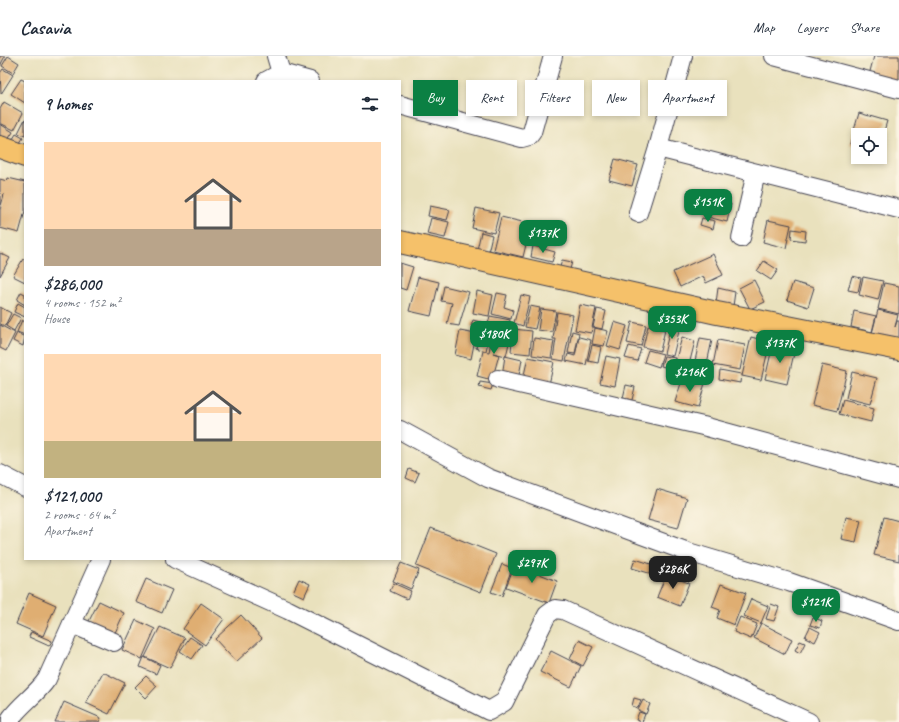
<!DOCTYPE html>
<meta charset="utf-8">
<style>
:root{--surface:#fff;--page:#f2f2f3;--text:#1f2937;--muted:#747a83;--line:#e0e1e3;--accent:#0b8043}
body{margin:0;font-family:Caveat,sans-serif;background:var(--page);color:var(--text);height:100vh;display:flex;flex-direction:column;font-size:15px;white-space:nowrap}
*{box-sizing:border-box;margin:0}
p{font-size:13px;color:var(--muted)}
.icon{flex:none;width:22px;height:22px;fill:none;stroke:currentColor;stroke-width:2;stroke-linecap:round;stroke-linejoin:round}
.map{position:relative;flex:1;overflow:hidden}
.sheet{position:absolute;left:24px;top:24px;width:377px;height:480px;display:flex;flex-direction:column;background:var(--surface);border-radius:0px;box-shadow:0 2px 6px #0003}
.sheet>*{flex:none}
.top-card{position:absolute;left:413px;top:24px;width:380px;height:36px;display:flex;gap:8px}
.buttons{position:absolute;left:851px;top:72px;display:grid;gap:8px}
.buttons a{display:grid;place-items:center;width:36px;height:36px;border-radius:0px;background:var(--surface);box-shadow:0 2px 6px #0003;font-size:20px}
.price{position:absolute;translate:-50% -34px;padding:0 9px;border-radius:8px;background:var(--accent);color:#fff;font-size:13px;line-height:26px;filter:drop-shadow(0 1px 2px #0008)}
.price::after{content:'';position:absolute;left:50%;top:24px;width:12px;height:9px;margin-left:-6px;background:inherit;clip-path:polygon(0 0,100% 0,50% 100%)}
.price.current{background:#222;color:#fff}
ul{padding:0;list-style:none}
li{display:grid;align-content:center;gap:8px;height:212px;padding:0 20px}
li span{display:grid;place-items:center;height:124px;border-radius:0px;color:#555}
li>.icon{margin-inline-start:auto}
span .icon{width:72px;height:72px;fill:#fffc;stroke-width:1}
li b{font-size:17px}
h2{display:flex;justify-content:space-between;align-items:center;height:48px;padding:0 20px;font-size:17px}
.pill{padding:0 14px;border-radius:0px;background:var(--surface);box-shadow:0 2px 6px #0003;font-size:14px;line-height:36px}
.pill.current{background:var(--accent);color:#fff}
header{display:flex;align-items:center;gap:24px;box-sizing:border-box;height:56px;padding:0 20px;background:var(--surface);border-bottom:1px solid var(--line)}
header strong{font-size:19px}
nav{display:flex;gap:22px;margin-inline-start:auto;font-size:14px}
.map>svg:first-child{display:block}
</style>
<header>
<strong>Casavia</strong>
<nav><a>Map</a><a>Layers</a><a>Share</a></nav>
</header>
<div class="map">
<svg width="899" height="666" viewBox="0 0 899 666">
<rect width="100%" height="100%" fill="#fcf5e5"/>
<filter id="ink" filterUnits="userSpaceOnUse"><feTurbulence type="fractalNoise" baseFrequency=".025" numOctaves="2"/><feDisplacementMap in="SourceGraphic" scale="8" xChannelSelector="R" yChannelSelector="G"/><feConvolveMatrix kernelMatrix="1 2 1 2 8 2 1 2 1" color-interpolation-filters="sRGB"/></filter>
<filter id="wash" filterUnits="userSpaceOnUse"><feTurbulence type="fractalNoise" baseFrequency=".012" numOctaves="4" result="noise"/><feDisplacementMap in="SourceGraphic" scale="16" xChannelSelector="R" yChannelSelector="G"/><feGaussianBlur stdDeviation="0.9" result="paint"/><feColorMatrix in="noise" values="0 0 0 0 0 0 0 0 0 0 0 0 0 0 0 0 0 1.4 0 .05"/><feComposite in="paint" operator="in"/></filter>
<g filter="url(#wash)">
<rect width="100%" height="100%" fill="#e9e1bd"/>
<g id="blocks">
<g fill="#dfae72">
<polygon points="0,0 5,0 0,10"/>
<polygon points="8,0 19,7 13,17 2,10"/>
<polygon points="874,0 899,0 899,23 897,31 868,23"/>
<polygon points="3,13 13,19 1,38 0,17"/>
<polygon points="21,23 25,25 25,47 11,38"/>
<polygon points="4,46 23,57 14,74 0,67 0,53"/>
<polygon points="859,57 887,65 880,89 880,79 858,79 858,90 850,88"/>
<polygon points="25,63 25,80 18,77"/>
<polygon points="0,68 13,76 4,90 0,88"/>
<polygon points="16,78 23,82 15,95 8,91"/>
<polygon points="615,103 638,109 632,130 609,124"/>
<polygon points="8,122 25,126 25,155 19,177 0,172 0,154 4,138 0,149 0,123 7,125"/>
<polygon points="709,143 731,148 727,166 704,160"/>
<polygon points="430,150 450,154 447,164 428,160"/>
<polygon points="476,152 499,157 494,177 472,172"/>
<polygon points="501,161 531,168 523,201 493,194"/>
<polygon points="431,162 449,166 445,182 427,178"/>
<polygon points="702,162 715,165 713,173 700,169"/>
<polygon points="768,164 791,169 786,192 763,186"/>
<polygon points="537,168 560,173 556,189 533,184"/>
<polygon points="792,173 806,175 805,185 791,183"/>
<polygon points="481,176 492,179 486,205 475,203"/>
<polygon points="533,190 555,196 552,206 531,201"/>
<polygon points="0,197 10,202 0,220"/>
<polygon points="713,198 723,219 706,227 703,220 680,231 673,216"/>
<polygon points="23,203 25,204 25,226 13,220"/>
<polygon points="562,204 572,206 568,220 558,218"/>
<polygon points="764,205 778,214 771,224 757,215"/>
<polygon points="400,207 413,211 406,234 400,232"/>
<polygon points="852,220 861,222 858,236 848,234"/>
<polygon points="418,221 439,226 431,260 409,255"/>
<polygon points="863,221 883,225 878,244 859,239"/>
<polygon points="754,224 765,246 750,253 739,232"/>
<polygon points="793,226 814,232 808,251 787,244"/>
<polygon points="884,227 899,230 899,258 878,253"/>
<polygon points="444,230 469,236 459,270 447,268 452,247 441,245"/>
<polygon points="718,232 735,236 733,250 716,247"/>
<polygon points="477,235 493,239 489,260 473,257"/>
<polygon points="21,236 25,238 25,249 17,244"/>
<polygon points="497,237 507,239 504,251 513,254 511,263 492,258"/>
<polygon points="521,239 530,241 523,270 514,267"/>
<polygon points="18,247 25,251 25,261 14,256"/>
<polygon points="580,249 596,252 591,277 575,274"/>
<polygon points="530,250 540,252 535,273 525,271"/>
<polygon points="0,251 11,257 5,270 0,268"/>
<polygon points="541,253 556,255 552,276 538,274"/>
<polygon points="597,253 606,255 602,273 593,271"/>
<polygon points="878,254 898,259 895,271 897,265 899,265 899,284 870,285"/>
<polygon points="854,255 876,260 872,276 851,271"/>
<polygon points="557,256 573,259 564,305 553,303 556,283 553,283"/>
<polygon points="13,258 21,262 14,275 6,270"/>
<polygon points="490,260 510,264 508,274 487,269 486,274 471,270 473,264 488,268"/>
<polygon points="22,264 25,266 25,279 17,276"/>
<polygon points="614,266 627,270 620,294 607,290"/>
<polygon points="632,266 646,269 641,290 627,287"/>
<polygon points="0,269 15,277 6,295 0,292"/>
<polygon points="671,269 680,271 673,300 664,298"/>
<polygon points="648,270 665,274 660,295 643,291"/>
<polygon points="595,272 608,275 604,290 592,288"/>
<polygon points="513,273 532,275 530,298 511,296"/>
<polygon points="480,274 490,276 486,295 476,292"/>
<polygon points="460,275 476,278 471,303 455,299"/>
<polygon points="493,275 511,279 506,300 493,297 499,299 492,324 477,320 483,295 489,296"/>
<polygon points="572,275 579,277 575,298 568,297"/>
<polygon points="17,277 25,281 23,290 13,285"/>
<polygon points="579,281 591,284 586,309 566,305 568,298 575,300"/>
<polygon points="682,281 695,285 687,317 673,314"/>
<polygon points="751,281 770,286 761,324 742,320"/>
<polygon points="534,282 554,285 551,302 532,299"/>
<polygon points="700,282 712,284 705,317 693,314"/>
<polygon points="718,284 745,289 740,314 713,309"/>
<polygon points="773,288 795,293 787,328 765,323"/>
<polygon points="592,289 601,291 598,307 588,305"/>
<polygon points="629,290 641,293 637,305 625,302"/>
<polygon points="648,294 663,298 659,311 644,306"/>
<polygon points="505,300 522,304 518,324 502,320"/>
<polygon points="606,300 620,303 615,330 600,327"/>
<polygon points="664,300 675,302 672,313 661,310"/>
<polygon points="528,301 554,306 548,333 522,328"/>
<polygon points="822,309 847,315 837,355 812,349"/>
<polygon points="720,314 741,318 740,327 719,323"/>
<polygon points="852,316 877,322 870,348 846,342"/>
<polygon points="683,321 705,327 698,352 675,346"/>
<polygon points="480,326 493,328 491,334 479,331"/>
<polygon points="626,329 635,331 632,344 623,342"/>
<polygon points="843,344 874,352 871,366 839,358"/>
<polygon points="409,413 419,417 415,426 406,422"/>
<polygon points="657,433 687,442 678,472 648,464"/>
<polygon points="846,461 861,464 856,486 841,483"/>
<polygon points="884,461 899,465 899,505 874,499"/>
<polygon points="431,472 496,498 481,536 416,510"/>
<polygon points="635,503 664,512 662,521 632,512"/>
<polygon points="401,507 419,514 411,533 393,525"/>
<polygon points="502,508 512,512 502,540 491,536"/>
<polygon points="515,508 557,525 549,547 506,531"/>
<polygon points="666,519 689,527 680,550 657,541"/>
<polygon points="146,523 172,534 162,557 136,546"/>
<polygon points="299,523 310,528 304,541 293,536"/>
<polygon points="393,527 411,535 407,543 390,535"/>
<polygon points="721,528 746,537 734,569 717,562 720,554 712,551"/>
<polygon points="29,537 56,549 43,580 16,568"/>
<polygon points="751,543 768,550 761,567 744,560"/>
<polygon points="99,545 124,557 114,579 88,567"/>
<polygon points="201,547 224,563 205,589 183,573"/>
<polygon points="771,548 779,551 774,565 766,563"/>
<polygon points="241,559 262,582 236,606 215,583"/>
<polygon points="740,561 757,568 751,583 734,576"/>
<polygon points="813,561 822,565 820,572 810,569"/>
<polygon points="136,564 155,573 142,603 122,594"/>
<polygon points="761,567 792,583 785,598 754,582"/>
<polygon points="160,571 185,582 170,612 145,601"/>
<polygon points="810,571 820,576 815,586 805,581"/>
<polygon points="31,576 52,585 49,590 29,581"/>
<polygon points="190,581 202,589 192,603 180,595"/>
<polygon points="579,584 593,591 583,610 570,603"/>
<polygon points="800,585 805,587 800,597 795,594"/>
<polygon points="551,595 581,610 571,631 540,616"/>
<polygon points="144,601 160,609 156,618 140,611"/>
<polygon points="103,616 125,627 109,658 86,647"/>
<polygon points="146,620 157,630 146,642 135,631"/>
<polygon points="634,642 641,644 638,652 632,650"/>
<polygon points="643,644 650,648 646,658 638,654"/>
<polygon points="64,646 101,662 99,666 55,666"/>
<polygon points="639,656 645,658 642,666 636,664"/>
</g>
</g>
</g>
<g filter="url(#ink)">
<use href="#blocks" fill-opacity="0" stroke="#403f4e" stroke-width="1"/>
<g fill="none" stroke-linecap="round" stroke-linejoin="round">
<defs>
<g id="minor">
<polyline points="774,0 899,33"/>
<polyline points="281,17 310,25"/>
<polyline points="266,25 281,17 276,0"/>
<polyline points="400,49 522,82 529,80 532,76 553,0"/>
<polyline points="658,92 899,153"/>
<polyline points="638,157 658,92 683,0"/>
<polyline points="741,182 756,117"/>
<polyline points="498,323 703,370 899,423"/>
<polyline points="400,374 488,422 688,496 789,526 899,565"/>
<polyline points="0,418 25,431"/>
<polyline points="175,503 288,554 489,655 504,646 547,559 555,553 563,554 809,666"/>
<polyline points="72,568 114,586"/>
<path d="M11,666V662C22,647 36,639 47,623L101,503"/>
</g>
<g id="major">
<polyline points="0,91 25,100"/>
<polyline points="400,186 717,257 899,293"/>
</g>
</defs>
<use href="#minor" stroke="#403f4e" stroke-width="20"/>
<use href="#major" stroke="#403f4e" stroke-width="24"/>
<use href="#minor" stroke="#fff" stroke-width="18"/>
<use href="#major" stroke="#f5c16b" stroke-width="22"/>
</g>
</g>
</svg>
<div class="buttons">
<a><svg class="icon" aria-label="locate" viewBox="0 0 24 24"><circle cx="12" cy="12" r="6"/><path d="M12 2v4M12 18v4M2 12h4M18 12h4"/></svg></a>
</div>
<b class="price" style="left:708px;top:167px">$151K</b>
<b class="price" style="left:543px;top:198px">$137K</b>
<b class="price" style="left:672px;top:284px">$353K</b>
<b class="price" style="left:494px;top:299px">$180K</b>
<b class="price" style="left:780px;top:308px">$137K</b>
<b class="price" style="left:690px;top:337px">$216K</b>
<b class="price" style="left:532px;top:528px">$297K</b>
<b class="price current" style="left:673px;top:534px">$286K</b>
<b class="price" style="left:816px;top:567px">$121K</b>
<div class="top-card">
<a class="pill current">Buy</a>
<a class="pill">Rent</a>
<a class="pill">Filters</a>
<a class="pill">New</a>
<a class="pill">Apartment</a>
</div>
<section class="sheet">
<h2>9 homes<svg class="icon" aria-label="filters" viewBox="0 0 24 24"><path d="M4 7h16M4 17h16"/><circle cx="9" cy="7" r="2"/><circle cx="15" cy="17" r="2"/></svg></h2>
<ul>
<li><span style="background:linear-gradient(#ffd9b3 70%,#b9a48a 0)"><svg class="icon" aria-label="home" viewBox="0 0 24 24"><path d="M3 11l9-7 9 7M6 9v11h12V9"/></svg></span><div><b>$286,000</b><p>4 rooms · 152 m²</p><p>House</p></div></li>
<li><span style="background:linear-gradient(#ffd9b3 70%,#c2b280 0)"><svg class="icon" aria-label="home" viewBox="0 0 24 24"><path d="M3 11l9-7 9 7M6 9v11h12V9"/></svg></span><div><b>$121,000</b><p>2 rooms · 64 m²</p><p>Apartment</p></div></li>
</ul>
</section>
</div>
